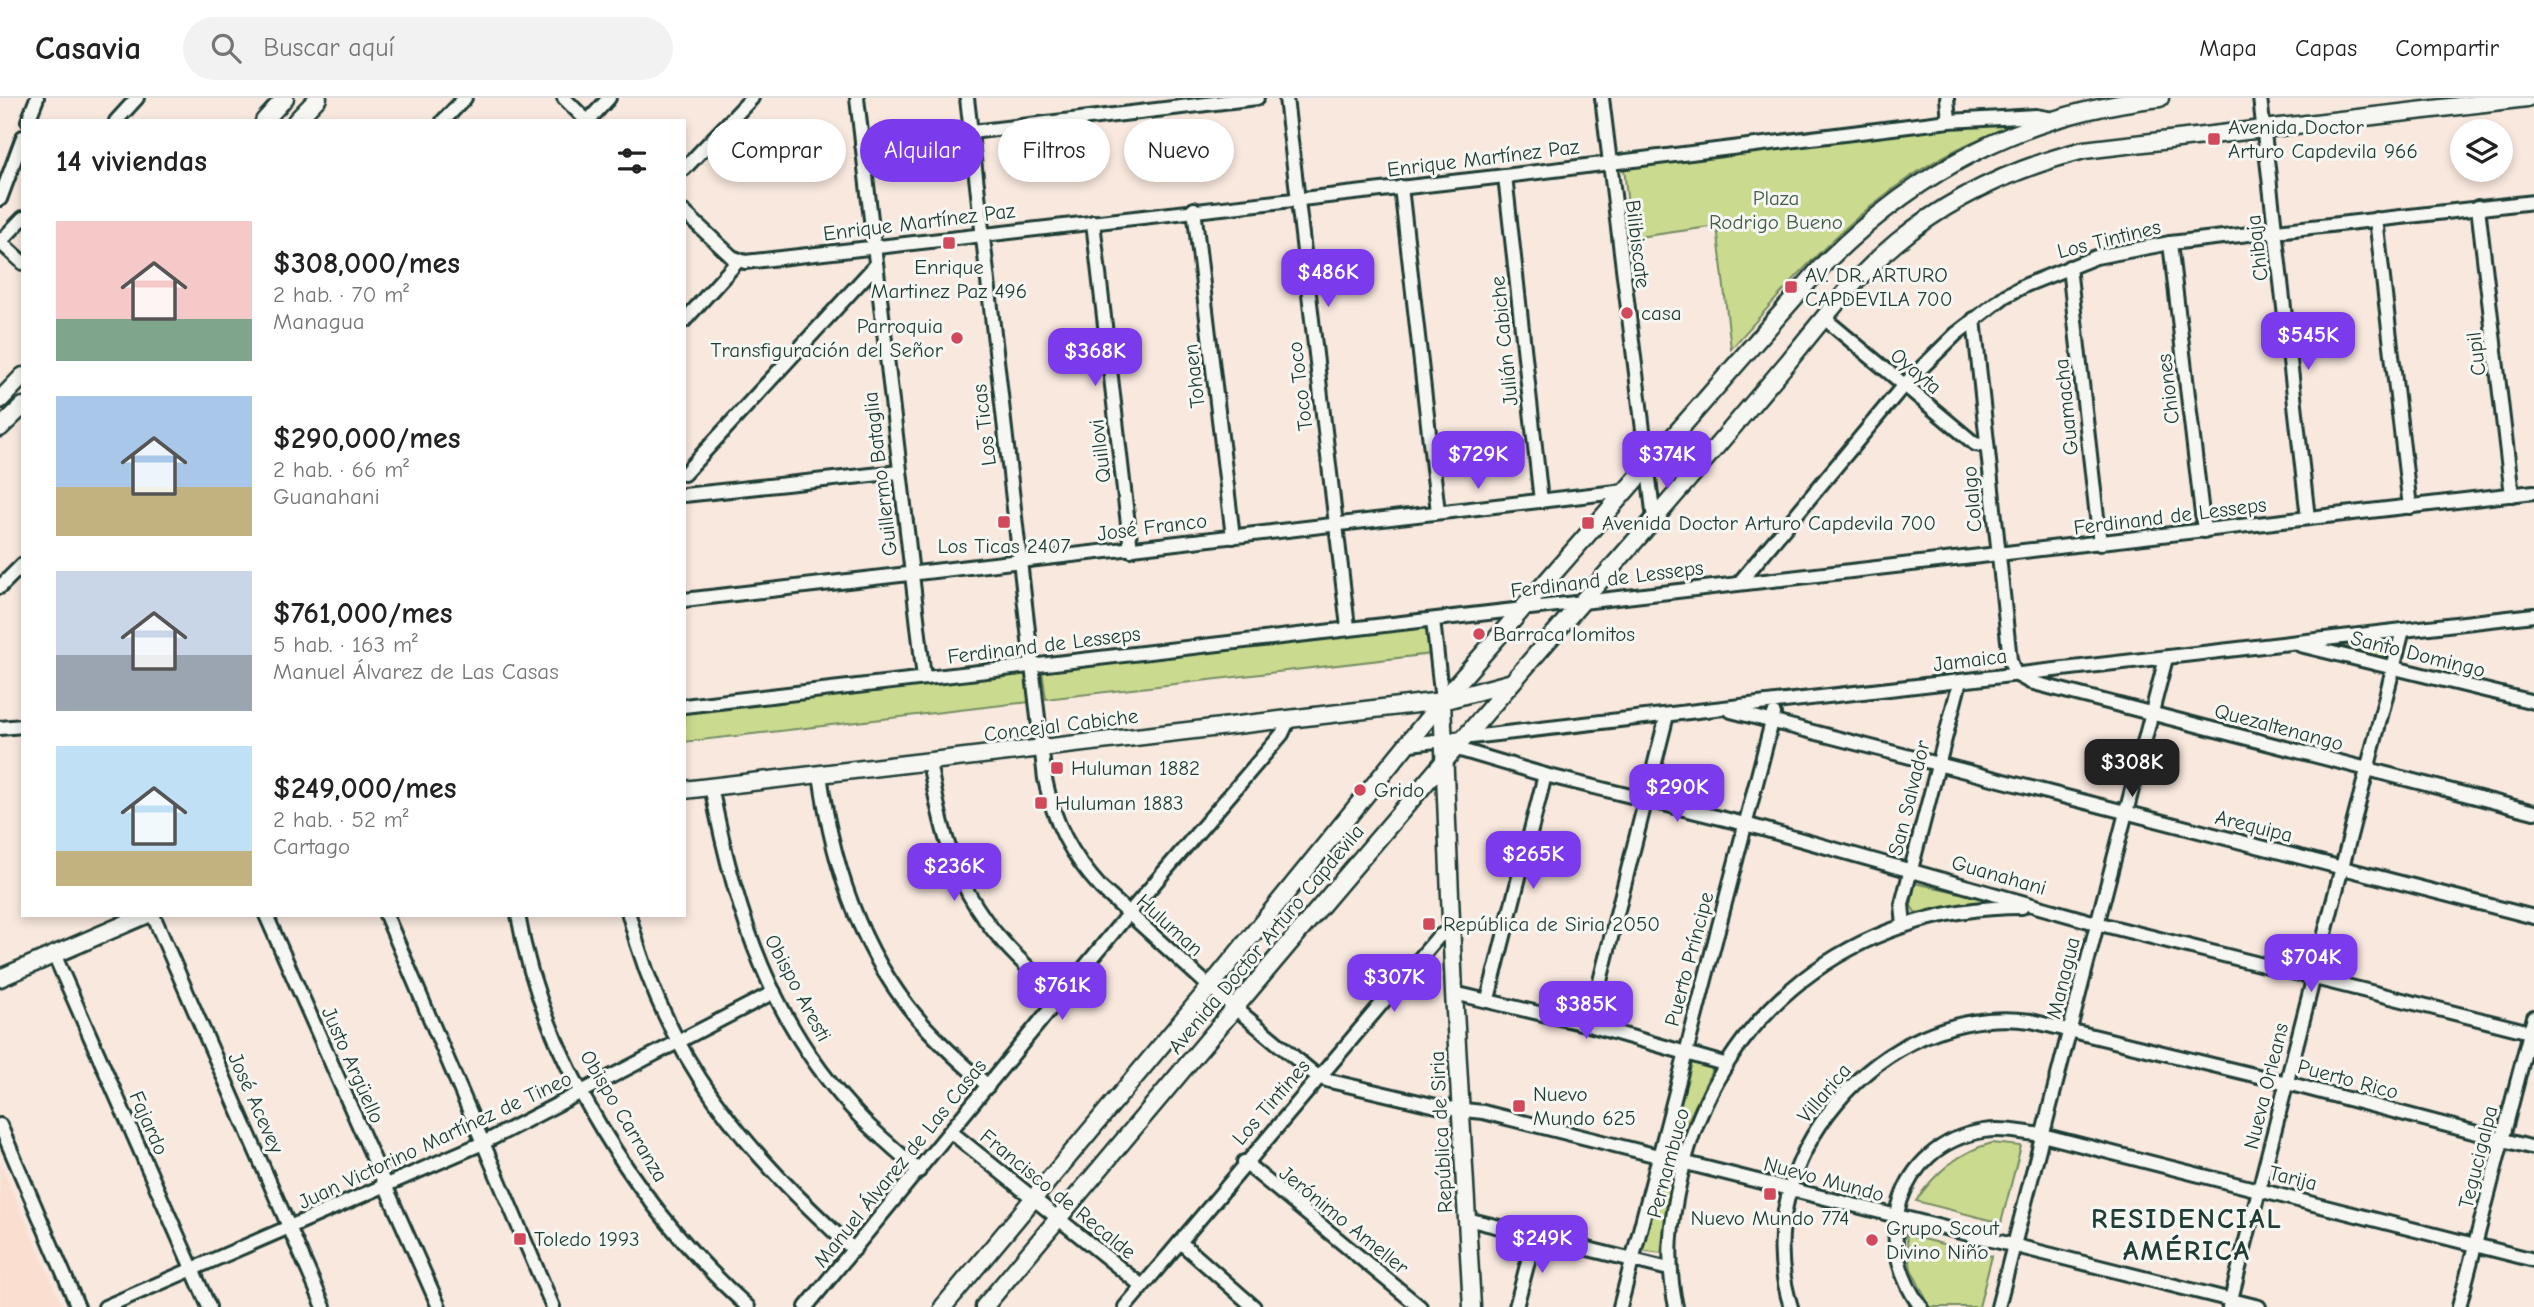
<!DOCTYPE html>
<html lang="es">
<meta charset="utf-8">
<style>
:root{--surface:#fff;--page:#f2f2f2;--text:#222;--muted:#767676;--line:#e0e0e0;--accent:#7c3aed}
body{margin:0;font-family:"Comic Neue",sans-serif;background:var(--page);color:var(--text);height:100vh;display:flex;flex-direction:column;font-size:26px;white-space:nowrap}
*{box-sizing:border-box;margin:0}
p{font-size:23px;color:var(--muted)}
.icon{flex:none;width:38px;height:38px;fill:none;stroke:currentColor;stroke-width:2;stroke-linecap:round;stroke-linejoin:round}
.map{position:relative;flex:1;overflow:hidden}
.drawer{position:absolute;left:21px;top:21px;width:665px;height:798px;display:flex;flex-direction:column;background:var(--surface);border-radius:0px;box-shadow:0 4px 10px #0003}
.drawer>*{flex:none}
.banner{position:absolute;left:707px;top:21px;width:665px;height:63px;display:flex;gap:14px}
.buttons{position:absolute;left:2450px;top:21px;display:grid;gap:14px}
.buttons a{display:grid;place-items:center;width:63px;height:63px;border-radius:50%;background:var(--surface);box-shadow:0 4px 10px #0003;font-size:35px}
.price{position:absolute;translate:-50% -60px;padding:0 16px;border-radius:14px;background:var(--accent);color:#fff;font-size:23px;line-height:46px;filter:drop-shadow(0 2px 4px #0008)}
.price::after{content:'';position:absolute;left:50%;top:42px;width:21px;height:16px;margin-left:-10px;background:inherit;clip-path:polygon(0 0,100% 0,50% 100%)}
.price.active{background:#222;color:#fff}
ul{padding:0;list-style:none}
li{display:flex;align-items:center;gap:21px;height:175px;padding:0 35px}
li span{display:grid;place-items:center;flex:none;width:196px;height:140px;border-radius:0px;color:#555}
li>.icon{margin-inline-start:auto}
span .icon{width:84px;height:84px;fill:#fffc;stroke-width:1}
li b{font-size:30px}
h2{display:flex;justify-content:space-between;align-items:center;height:84px;padding:0 35px;font-size:30px}
.tag{padding:0 24px;border-radius:32px;background:var(--surface);box-shadow:0 4px 10px #0003;font-size:24px;line-height:63px}
.tag.active{background:var(--accent);color:#fff}
header{display:flex;align-items:center;gap:42px;box-sizing:border-box;height:98px;padding:0 35px;background:var(--surface);border-bottom:2px solid var(--line)}
header strong{font-size:33px}
nav{display:flex;gap:38px;margin-inline-start:auto;font-size:24px}
.search{width:490px;height:63px;background:var(--page);display:flex;align-items:center;gap:18px;box-sizing:border-box;padding:0 24px;border-radius:38px;color:var(--muted);font-size:26px}
.map>svg:first-child{display:block}
</style>
<header>
<strong>Casavia</strong>
<div class="search"><svg class="icon" aria-label="search" viewBox="0 0 24 24"><circle cx="10" cy="10" r="6"/><path d="M15 15l6 6"/></svg>Buscar aquí</div>
<nav><a>Mapa</a><a>Capas</a><a>Compartir</a></nav>
</header>
<div class="map">
<svg width="2534" height="1209" viewBox="0 0 2534 1209">
<rect width="100%" height="100%" fill="#f8e8de"/>
<filter id="ink" filterUnits="userSpaceOnUse"><feTurbulence type="fractalNoise" baseFrequency=".0143" numOctaves="2"/><feDisplacementMap in="SourceGraphic" scale="14" xChannelSelector="R" yChannelSelector="G"/><feConvolveMatrix kernelMatrix="1 2 1 2 8 2 1 2 1" color-interpolation-filters="sRGB"/></filter>
<g filter="url(#ink)">
<polygon fill="#fadfd0" points="0,1065 63,1209 0,1209"/>
<g fill="#cadb8f" stroke="#748c62" stroke-width="2">
<path d="M2030,22C2010,30 1989,36 1970,45C1872,90 1801,172 1731,251L1717,128L1631,140L1624,69L1966,26Z"/>
<polygon points="1427,524 1431,556 1046,601 1042,573"/>
<polygon points="2393,545 2388,561 2342,547"/>
<polygon points="1025,574 1029,604 684,644 684,613"/>
<polygon points="1915,785 1992,802 1924,816 1915,814 1911,808"/>
<polygon points="1687,960 1711,967 1712,972 1680,1040 1666,1036"/>
<path d="M1992,1045L2021,1048L2001,1125L1916,1103C1935,1074 1959,1054 1992,1045Z"/>
<polygon points="1669,1072 1672,1082 1661,1155 1638,1152 1663,1078"/>
<polygon points="1906,1137 1992,1158 1979,1209 1930,1209 1911,1171"/>
</g>
<g fill="none" stroke-linecap="round" stroke-linejoin="round">
<defs>
<g id="minor">
<polyline points="564,0 587,23"/>
<polyline points="857,0 924,580"/>
<path d="M967,0L1045,681C1054,725 1071,757 1101,790L1210,889L1318,979L1330,983L1445,1010L1483,1014L2259,1209"/>
<polyline points="1286,0 1348,529"/>
<polyline points="1602,0 1654,421"/>
<polyline points="1947,0 1949,23"/>
<polyline points="2260,0 2308,420"/>
<polyline points="28,23 37,0"/>
<polyline points="116,23 137,0"/>
<polyline points="443,23 465,0"/>
<polyline points="588,23 609,0"/>
<polyline points="862,47 1257,0"/>
<polyline points="684,71 752,0"/>
<polyline points="1505,78 1541,403"/>
<polyline points="1401,89 1438,414"/>
<polyline points="0,101 23,39"/>
<polyline points="2478,109 2512,397"/>
<polyline points="1194,111 1233,439"/>
<polyline points="684,114 732,159 745,164 1505,78 1949,23 2036,18 2053,21"/>
<polyline points="2376,121 2410,409"/>
<polyline points="1093,124 1131,452"/>
<polyline points="0,144 23,120"/>
<polyline points="0,144 23,165"/>
<polyline points="2170,145 2204,433"/>
<polyline points="2069,169 2100,446"/>
<polyline points="1824,220 1975,346 1986,348"/>
<polyline points="1974,221 2010,562 2015,576 2030,584 2534,714"/>
<polyline points="684,223 738,163"/>
<polyline points="684,376 875,168"/>
<polyline points="684,397 899,374"/>
<polyline points="1739,485 1903,288 1956,236 2005,198 2026,187 2096,159 2170,145 2534,104"/>
<polyline points="0,489 23,466"/>
<polyline points="684,502 1625,393"/>
<polyline points="1433,522 1442,603"/>
<polyline points="2300,547 2534,604"/>
<polyline points="684,608 2534,394"/>
<polyline points="1731,613 2534,819"/>
<polyline points="0,630 23,628"/>
<polyline points="1410,646 2534,517"/>
<polyline points="1454,650 1545,677 1745,726 2096,825 2534,935"/>
<path d="M929,663C949,779 971,823 1061,899"/>
<path d="M820,676C833,773 865,870 937,941C953,958 971,973 988,988"/>
<path d="M711,688C735,814 771,929 864,1023C881,1040 901,1056 919,1073"/>
<polyline points="153,817 324,1209"/>
<polyline points="266,817 439,1209"/>
<polyline points="386,817 553,1209"/>
<path d="M518,817C543,962 640,1112 748,1209"/>
<path d="M629,817C667,965 745,1052 854,1152"/>
<polyline points="1904,828 1902,806 1960,583"/>
<polyline points="54,856 209,1209"/>
<polyline points="1454,895 1589,927 1724,966"/>
<polyline points="1488,901 1545,677"/>
<polyline points="1589,927 1667,617"/>
<polyline points="0,1027 78,1209"/>
<polyline points="951,1034 1142,1188"/>
<polyline points="1244,1064 1420,1209"/>
<polyline points="1467,1121 1669,1171"/>
<polyline points="1180,1144 1254,1209"/>
<polyline points="105,1209 483,1045 774,894"/>
<polyline points="806,1209 1129,815 1282,636 1289,621"/>
<polyline points="1125,1209 1438,839 1452,831"/>
<polyline points="1516,1209 1535,1137"/>
<polyline points="1620,1209 1774,616"/>
<path d="M1676,1209C1666,1163 1670,1124 1681,1078C1718,914 1854,809 2022,809"/>
<path d="M1791,1209C1744,1064 1881,903 2031,923L2287,985L2534,1050"/>
<path d="M1921,1209C1871,1144 1896,1048 1983,1033C2002,1030 2022,1034 2042,1037L2534,1162"/>
<polyline points="1998,1209 2166,560"/>
<polyline points="2229,1209 2403,532"/>
<polyline points="2459,1209 2534,919"/>
</g>
<g id="major">
<polyline points="264,23 285,0"/>
<polyline points="296,23 318,0"/>
<polyline points="0,302 23,278"/>
<polyline points="0,330 23,308"/>
<polyline points="1442,603 1454,895 1472,1209"/>
<polyline points="684,692 1442,603 1509,585"/>
<polyline points="0,880 146,817"/>
<path d="M943,1209L1210,889L1442,603L1823,167C1919,71 2024,15 2160,0"/>
<path d="M984,1209C1199,952 1414,695 1635,443C1687,384 1737,324 1788,264C1822,222 1855,179 1897,144C1952,98 2015,70 2084,52L2527,0"/>
</g>
</defs>
<use href="#minor" stroke="#1f3d34" stroke-width="18"/>
<use href="#major" stroke="#1f3d34" stroke-width="21"/>
<use href="#minor" stroke="#f6f6f2" stroke-width="12"/>
<use href="#major" stroke="#f6f6f2" stroke-width="16"/>
</g>
</g>
<g fill="#d1495b" stroke="#f6f6f2" stroke-width="2.5">
<rect x="2207" y="34" width="14" height="14" rx="3.5"/>
<rect x="942" y="138" width="14" height="14" rx="3.5"/>
<rect x="1784" y="182" width="14" height="14" rx="3.5"/>
<circle cx="1627" cy="215" r="7"/>
<circle cx="957" cy="240" r="7"/>
<rect x="997" y="417" width="14" height="14" rx="3.5"/>
<rect x="1581" y="418" width="14" height="14" rx="3.5"/>
<circle cx="1479" cy="536" r="7"/>
<rect x="1050" y="663" width="14" height="14" rx="3.5"/>
<circle cx="1360" cy="692" r="7"/>
<rect x="1034" y="698" width="14" height="14" rx="3.5"/>
<rect x="1422" y="819" width="14" height="14" rx="3.5"/>
<rect x="1512" y="1001" width="14" height="14" rx="3.5"/>
<rect x="1763" y="1089" width="14" height="14" rx="3.5"/>
<rect x="513" y="1134" width="14" height="14" rx="3.5"/>
<circle cx="1872" cy="1142" r="7"/>
</g>
<g text-anchor="middle" stroke-width="6" stroke-linejoin="round" paint-order="stroke">
<g font-size="21" fill="#1f3d34" stroke="#f6f6f2" text-anchor="start">
<text x="2228" y="36">Avenida Doctor<tspan x="2228" dy="24">Arturo Capdevila 966</tspan></text>
<text x="949" y="176" text-anchor="middle">Enrique<tspan x="949" dy="24">Martinez Paz 496</tspan></text>
<text x="1805" y="184">AV. DR. ARTURO<tspan x="1805" dy="24">CAPDEVILA 700</tspan></text>
<text x="1641" y="222">casa</text>
<text x="943" y="235" text-anchor="end">Parroquia<tspan x="943" dy="24">Transfiguración del Señor</tspan></text>
<text x="1602" y="432">Avenida Doctor Arturo Capdevila 700</text>
<text x="1004" y="455" text-anchor="middle">Los Ticas 2407</text>
<text x="1493" y="543">Barraca lomitos</text>
<text x="1071" y="677">Huluman 1882</text>
<text x="1374" y="699">Grido</text>
<text x="1055" y="712">Huluman 1883</text>
<text x="1443" y="833">República de Siria 2050</text>
<text x="1533" y="1003">Nuevo<tspan x="1533" dy="24">Mundo 625</tspan></text>
<text x="1770" y="1127" text-anchor="middle">Nuevo Mundo 774</text>
<text x="1886" y="1137">Grupo Scout<tspan x="1886" dy="24">Divino Niño</tspan></text>
<text x="534" y="1148">Toledo 1993</text>
</g>
<g font-size="21" fill="#1f3d34" stroke="#f6f6f2">
<text transform="translate(1483 60) rotate(-7)" y="7">Enrique Martínez Paz</text>
<text transform="translate(919 124) rotate(-7)" y="7">Enrique Martínez Paz</text>
<text transform="translate(2109 141) rotate(-14)" y="7">Los Tintines</text>
<text transform="translate(1638 146) rotate(83)" y="7">Bilibiscate</text>
<text transform="translate(2257 150) rotate(-97)" y="7">Chibaja</text>
<text transform="translate(1504 243) rotate(-96)" y="7">Julián Cabiche</text>
<text transform="translate(2476 256) rotate(-97)" y="7">Cupil</text>
<text transform="translate(1916 273) rotate(40)" y="7">Oyayta</text>
<text transform="translate(1194 278) rotate(-97)" y="7">Tohaen</text>
<text transform="translate(1300 288) rotate(-97)" y="7">Toco Toco</text>
<text transform="translate(2168 291) rotate(-97)" y="7">Chiones</text>
<text transform="translate(2066 309) rotate(-96)" y="7">Guamacha</text>
<text transform="translate(984 327) rotate(-97)" y="7">Los Ticas</text>
<text transform="translate(1100 353) rotate(-97)" y="7">Quillovi</text>
<text transform="translate(880 376) rotate(-97)" y="7">Guillermo Bataglia</text>
<text transform="translate(1972 401) rotate(-95)" y="7">Colalgo</text>
<text transform="translate(2170 418) rotate(-7)" y="7">Ferdinand de Lesseps</text>
<text transform="translate(1152 429) rotate(-7)" y="7">José Franco</text>
<text transform="translate(1607 481) rotate(-7)" y="7">Ferdinand de Lesseps</text>
<text transform="translate(1044 547) rotate(-7)" y="7">Ferdinand de Lesseps</text>
<text transform="translate(2418 556) rotate(14)" y="7">Santo Domingo</text>
<text transform="translate(1970 562) rotate(-7)" y="7">Jamaica</text>
<text transform="translate(1061 627) rotate(-7)" y="7">Concejal Cabiche</text>
<text transform="translate(2279 629) rotate(15)" y="7">Quezaltenango</text>
<text transform="translate(1909 700) rotate(-76)" y="7">San Salvador</text>
<text transform="translate(2254 728) rotate(14)" y="7">Arequipa</text>
<text transform="translate(1999 777) rotate(16)" y="7">Guanahani</text>
<text transform="translate(1170 827) rotate(42)" y="7">Huluman</text>
<text transform="translate(1266 841) rotate(-50)" y="7">Avenida Doctor Arturo Capdevila</text>
<text transform="translate(1689 861) rotate(-75)" y="7">Puerto Príncipe</text>
<text transform="translate(2063 880) rotate(-76)" y="7">Managua</text>
<text transform="translate(798 890) rotate(62)" y="7">Obispo Aresti</text>
<text transform="translate(353 967) rotate(66)" y="7">Justo Argüello</text>
<text transform="translate(2348 981) rotate(15)" y="7">Puerto Rico</text>
<text transform="translate(2266 988) rotate(-76)" y="7">Nueva Orleans</text>
<text transform="translate(1824 995) rotate(-50)" y="7">Villarica</text>
<text transform="translate(1271 1004) rotate(-49)" y="7">Los Tintines</text>
<text transform="translate(256 1005) rotate(66)" y="7">José Acevey</text>
<text transform="translate(624 1018) rotate(59)" y="7">Obispo Carranza</text>
<text transform="translate(149 1025) rotate(66)" y="7">Fajardo</text>
<text transform="translate(1441 1034) rotate(-93)" y="7">República de Siria</text>
<text transform="translate(435 1042) rotate(-25)" y="7">Juan Victorino Martínez de Tineo</text>
<text transform="translate(2478 1059) rotate(-76)" y="7">Tegucigalpa</text>
<text transform="translate(900 1065) rotate(-51)" y="7">Manuel Álvarez de Las Casas</text>
<text transform="translate(1668 1065) rotate(-75)" y="7">Pernambuco</text>
<text transform="translate(2293 1080) rotate(14)" y="7">Tarija</text>
<text transform="translate(1824 1081) rotate(15)" y="7">Nuevo Mundo</text>
<text transform="translate(1058 1096) rotate(39)" y="7">Francisco de Recalde</text>
<text transform="translate(1344 1122) rotate(39)" y="7">Jerónimo Ameller</text>
</g>
<g font-size="21" fill="#415d46" stroke="#f6f6f2">
<text x="1776" y="107">Plaza<tspan x="1776" dy="24">Rodrigo Bueno</tspan></text>
</g>
<g font-size="28" font-weight="bold" letter-spacing="2" fill="#1f3d34" stroke="#f6f6f2">
<text x="2187" y="1130">RESIDENCIAL<tspan x="2187" dy="32">AMÉRICA</tspan></text>
</g>
</g>
</svg>
<div class="buttons">
<a><svg class="icon" aria-label="layers" viewBox="0 0 24 24"><path d="M12 4l9 5-9 5-9-5zM3 14l9 5 9-5"/></svg></a>
</div>
<b class="price" style="left:1328px;top:211px">$486K</b>
<b class="price" style="left:2308px;top:274px">$545K</b>
<b class="price" style="left:1095px;top:290px">$368K</b>
<b class="price" style="left:1478px;top:393px">$729K</b>
<b class="price" style="left:1667px;top:393px">$374K</b>
<b class="price active" style="left:2132px;top:701px">$308K</b>
<b class="price" style="left:1677px;top:726px">$290K</b>
<b class="price" style="left:1533px;top:793px">$265K</b>
<b class="price" style="left:954px;top:805px">$236K</b>
<b class="price" style="left:2311px;top:896px">$704K</b>
<b class="price" style="left:1394px;top:916px">$307K</b>
<b class="price" style="left:1062px;top:924px">$761K</b>
<b class="price" style="left:1586px;top:943px">$385K</b>
<b class="price" style="left:1542px;top:1177px">$249K</b>
<div class="banner">
<a class="tag">Comprar</a>
<a class="tag active">Alquilar</a>
<a class="tag">Filtros</a>
<a class="tag">Nuevo</a>
</div>
<section class="drawer">
<h2>14 viviendas<svg class="icon" aria-label="filters" viewBox="0 0 24 24"><path d="M4 7h16M4 17h16"/><circle cx="9" cy="7" r="2"/><circle cx="15" cy="17" r="2"/></svg></h2>
<ul>
<li><span style="background:linear-gradient(#f6c9c9 70%,#7fa58c 0)"><svg class="icon" aria-label="home" viewBox="0 0 24 24"><path d="M3 11l9-7 9 7M6 9v11h12V9"/></svg></span><div><b>$308,000/mes</b><p>2 hab. · 70 m²</p><p>Managua</p></div></li>
<li><span style="background:linear-gradient(#a9c7e8 65%,#c2b280 0)"><svg class="icon" aria-label="home" viewBox="0 0 24 24"><path d="M3 11l9-7 9 7M6 9v11h12V9"/></svg></span><div><b>$290,000/mes</b><p>2 hab. · 66 m²</p><p>Guanahani</p></div></li>
<li><span style="background:linear-gradient(#c9d6e8 60%,#9aa5b1 0)"><svg class="icon" aria-label="home" viewBox="0 0 24 24"><path d="M3 11l9-7 9 7M6 9v11h12V9"/></svg></span><div><b>$761,000/mes</b><p>5 hab. · 163 m²</p><p>Manuel Álvarez de Las Casas</p></div></li>
<li><span style="background:linear-gradient(#bfe0f5 75%,#c2b280 0)"><svg class="icon" aria-label="home" viewBox="0 0 24 24"><path d="M3 11l9-7 9 7M6 9v11h12V9"/></svg></span><div><b>$249,000/mes</b><p>2 hab. · 52 m²</p><p>Cartago</p></div></li>
</ul>
</section>
</div>
